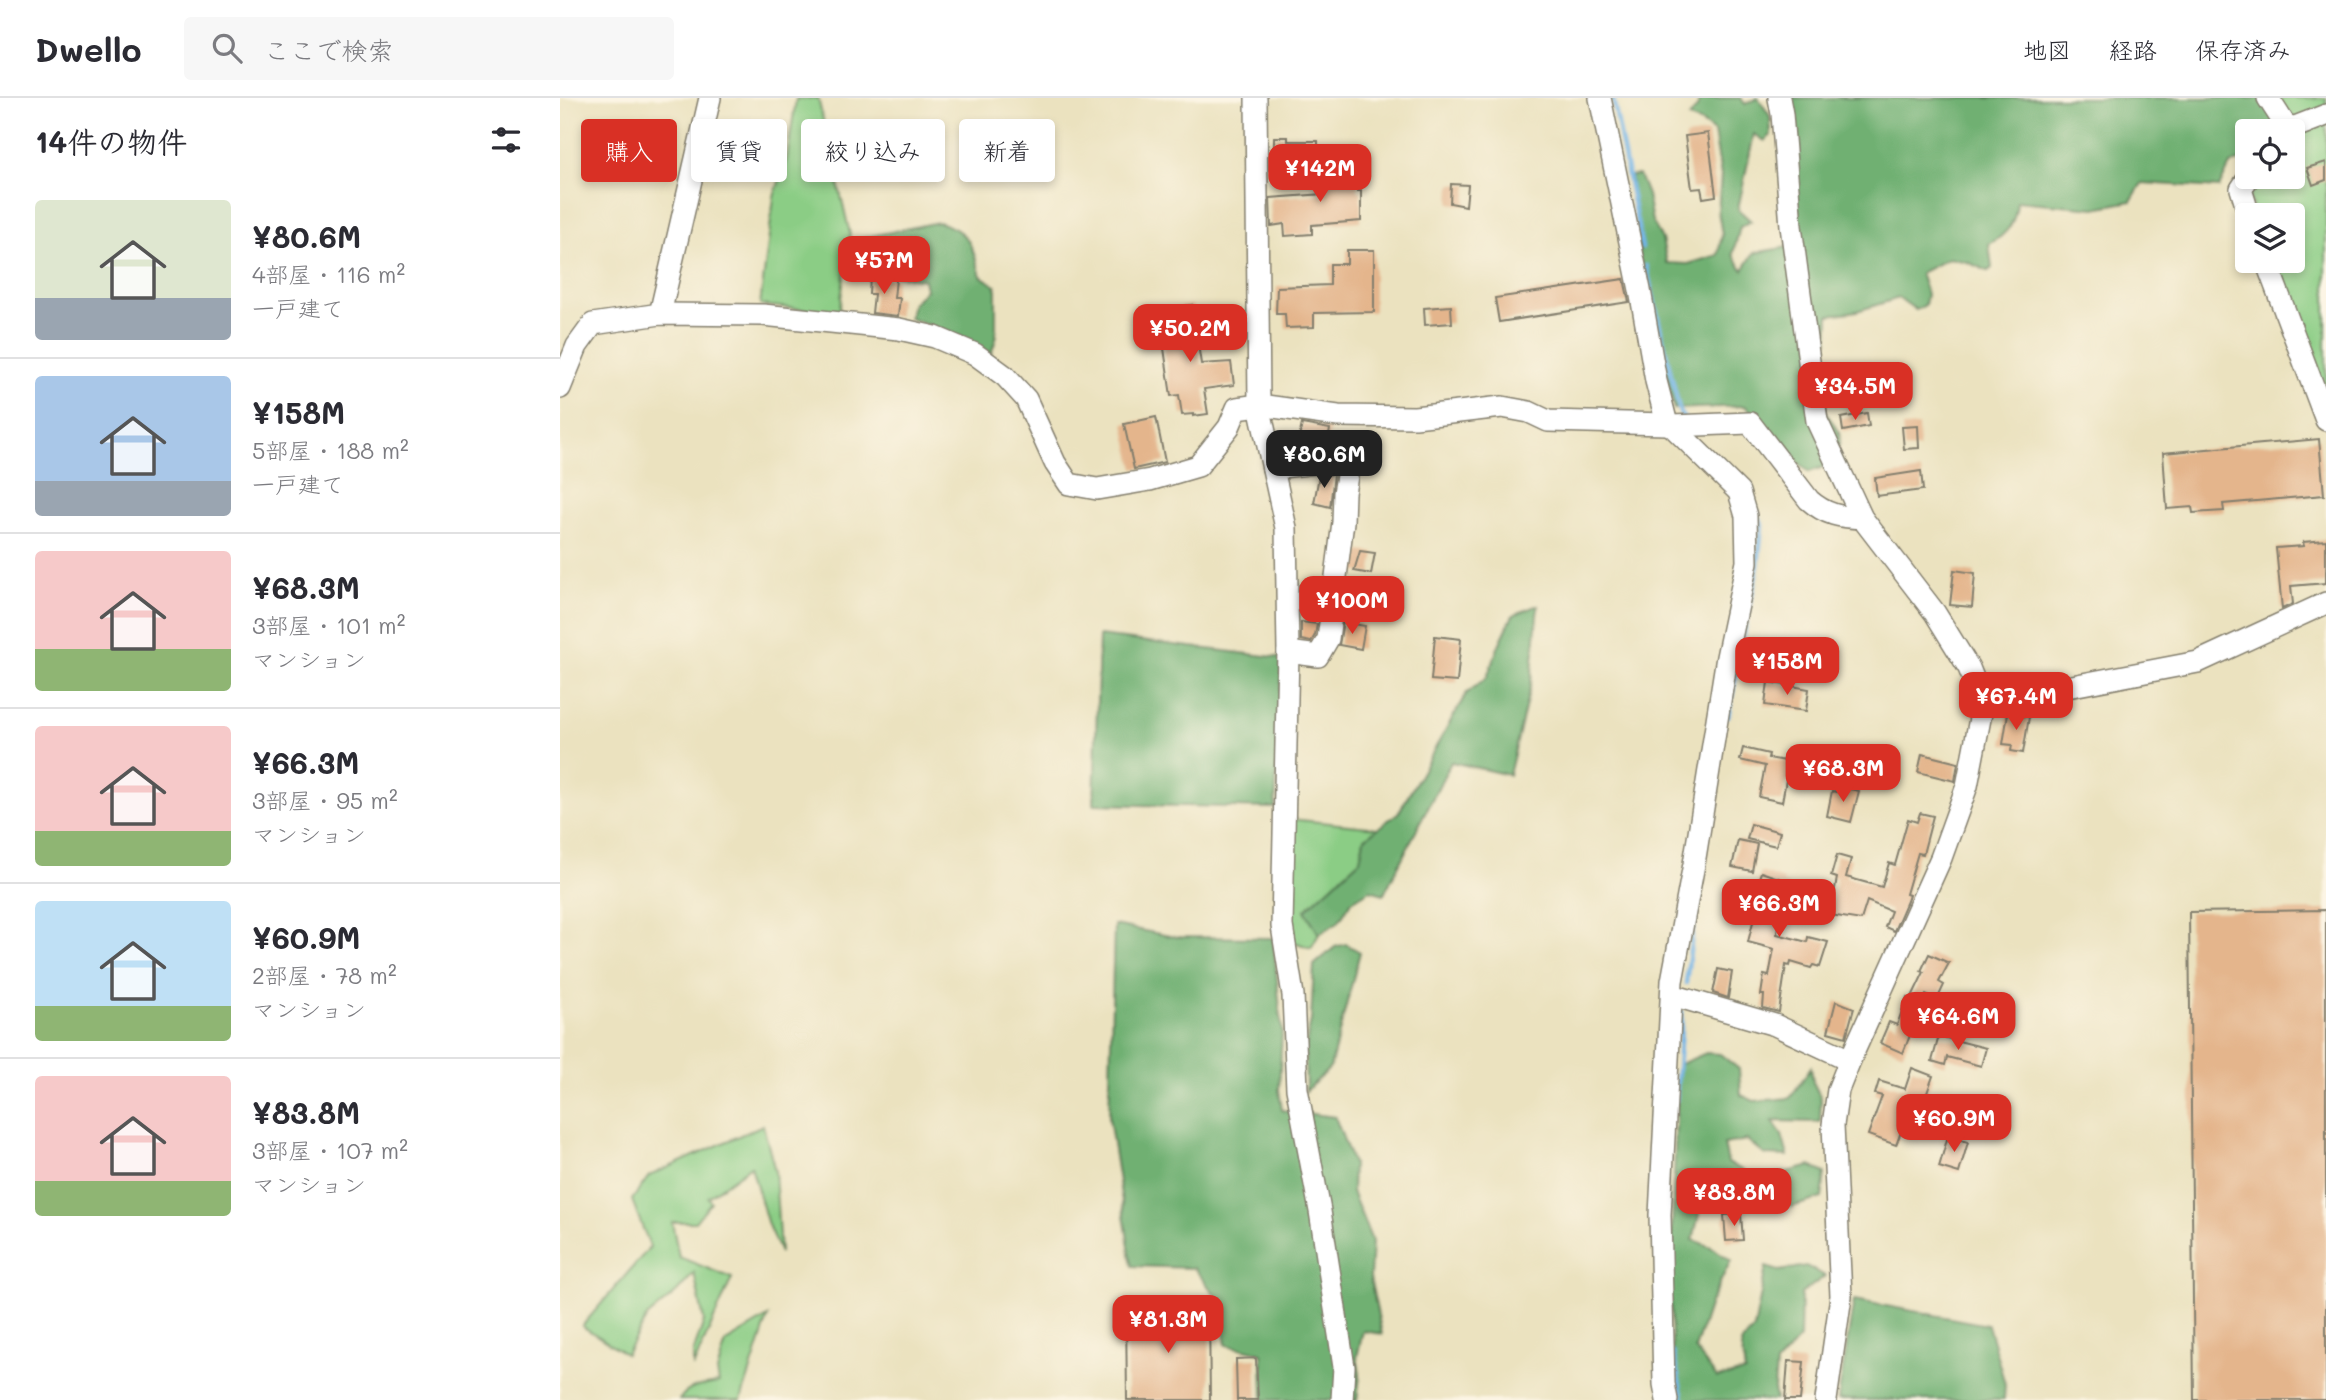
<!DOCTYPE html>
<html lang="ja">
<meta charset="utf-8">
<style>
:root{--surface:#fff;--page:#f7f7f7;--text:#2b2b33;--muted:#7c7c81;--line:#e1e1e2;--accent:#d93025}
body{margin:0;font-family:Mali,"Klee One",sans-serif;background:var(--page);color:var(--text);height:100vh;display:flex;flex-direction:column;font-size:26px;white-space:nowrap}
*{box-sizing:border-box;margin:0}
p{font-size:23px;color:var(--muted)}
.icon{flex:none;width:38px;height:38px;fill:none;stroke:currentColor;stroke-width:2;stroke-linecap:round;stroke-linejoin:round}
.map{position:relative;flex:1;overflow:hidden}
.side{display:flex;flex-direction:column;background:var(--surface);width:560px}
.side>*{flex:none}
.banner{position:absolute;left:21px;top:21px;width:665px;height:63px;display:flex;gap:14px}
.controls{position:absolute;left:1675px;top:21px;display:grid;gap:14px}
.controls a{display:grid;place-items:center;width:70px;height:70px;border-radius:7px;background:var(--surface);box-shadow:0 4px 10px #0003;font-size:35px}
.price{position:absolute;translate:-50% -60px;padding:0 16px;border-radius:14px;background:var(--accent);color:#fff;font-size:23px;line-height:46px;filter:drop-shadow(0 2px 4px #0008)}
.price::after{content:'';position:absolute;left:50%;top:42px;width:21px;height:16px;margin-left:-10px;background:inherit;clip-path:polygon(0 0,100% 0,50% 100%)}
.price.on{background:#222;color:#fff}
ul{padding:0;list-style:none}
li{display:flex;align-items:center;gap:21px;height:175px;padding:0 35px}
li+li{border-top:2px solid var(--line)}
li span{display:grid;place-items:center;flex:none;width:196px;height:140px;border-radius:7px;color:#555}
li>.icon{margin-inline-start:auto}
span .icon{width:84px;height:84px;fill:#fffc;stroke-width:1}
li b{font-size:30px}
h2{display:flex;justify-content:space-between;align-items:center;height:84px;padding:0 35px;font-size:30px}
.pill{padding:0 24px;border-radius:7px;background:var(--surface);box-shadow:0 4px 10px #0003;font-size:24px;line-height:63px}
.pill.on{background:var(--accent);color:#fff}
header{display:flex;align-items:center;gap:42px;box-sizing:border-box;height:98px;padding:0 35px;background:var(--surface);border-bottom:2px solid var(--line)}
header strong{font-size:33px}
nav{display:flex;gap:38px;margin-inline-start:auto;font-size:24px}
.search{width:490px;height:63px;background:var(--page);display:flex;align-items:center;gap:18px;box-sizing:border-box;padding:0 24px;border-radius:7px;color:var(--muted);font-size:26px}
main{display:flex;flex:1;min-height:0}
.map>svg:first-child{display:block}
</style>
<header>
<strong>Dwello</strong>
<div class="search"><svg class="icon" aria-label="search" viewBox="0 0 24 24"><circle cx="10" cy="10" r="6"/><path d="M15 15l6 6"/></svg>ここで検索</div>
<nav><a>地図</a><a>経路</a><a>保存済み</a></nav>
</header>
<main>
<section class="side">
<h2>14件の物件<svg class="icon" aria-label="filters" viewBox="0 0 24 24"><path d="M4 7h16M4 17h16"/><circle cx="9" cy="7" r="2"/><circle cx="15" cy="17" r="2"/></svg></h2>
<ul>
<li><span style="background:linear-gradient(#dfe7d0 70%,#9aa5b1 0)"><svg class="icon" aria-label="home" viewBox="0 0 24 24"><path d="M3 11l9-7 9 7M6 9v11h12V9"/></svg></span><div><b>¥80.6M</b><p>4部屋 · 116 m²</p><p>一戸建て</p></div></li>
<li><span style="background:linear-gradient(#a9c7e8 75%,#9aa5b1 0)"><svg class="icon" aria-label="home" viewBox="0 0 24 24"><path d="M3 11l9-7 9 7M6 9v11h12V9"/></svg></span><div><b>¥158M</b><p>5部屋 · 188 m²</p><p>一戸建て</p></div></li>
<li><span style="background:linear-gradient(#f6c9c9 70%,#8fb573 0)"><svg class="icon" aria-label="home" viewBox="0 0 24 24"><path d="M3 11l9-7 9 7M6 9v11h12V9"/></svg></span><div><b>¥68.3M</b><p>3部屋 · 101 m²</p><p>マンション</p></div></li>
<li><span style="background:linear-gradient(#f6c9c9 75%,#8fb573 0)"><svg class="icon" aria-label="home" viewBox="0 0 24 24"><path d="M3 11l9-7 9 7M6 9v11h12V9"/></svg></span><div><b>¥66.3M</b><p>3部屋 · 95 m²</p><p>マンション</p></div></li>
<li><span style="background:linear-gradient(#bfe0f5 75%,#8fb573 0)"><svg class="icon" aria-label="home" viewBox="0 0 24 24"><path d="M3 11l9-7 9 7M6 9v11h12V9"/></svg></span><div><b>¥60.9M</b><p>2部屋 · 78 m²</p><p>マンション</p></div></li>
<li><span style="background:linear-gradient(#f6c9c9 75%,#8fb573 0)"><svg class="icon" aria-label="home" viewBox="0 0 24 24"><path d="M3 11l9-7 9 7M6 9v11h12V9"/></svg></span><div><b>¥83.8M</b><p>3部屋 · 107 m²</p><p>マンション</p></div></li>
</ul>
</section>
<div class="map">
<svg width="1766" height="1302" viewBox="0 0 1766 1302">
<rect width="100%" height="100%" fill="#fcf5e5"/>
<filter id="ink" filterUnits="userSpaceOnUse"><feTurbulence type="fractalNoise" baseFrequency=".0143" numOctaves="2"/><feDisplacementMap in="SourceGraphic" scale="14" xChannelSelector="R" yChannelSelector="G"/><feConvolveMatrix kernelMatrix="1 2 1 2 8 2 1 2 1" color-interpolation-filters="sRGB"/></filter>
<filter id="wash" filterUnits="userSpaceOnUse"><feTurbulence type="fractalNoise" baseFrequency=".00686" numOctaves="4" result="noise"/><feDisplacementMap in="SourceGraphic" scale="28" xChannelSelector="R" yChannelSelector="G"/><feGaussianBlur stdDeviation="1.57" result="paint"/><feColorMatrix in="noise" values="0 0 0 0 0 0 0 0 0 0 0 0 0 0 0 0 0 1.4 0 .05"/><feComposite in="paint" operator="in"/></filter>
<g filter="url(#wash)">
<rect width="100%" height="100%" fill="#ebe2bf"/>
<g fill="#8bcd85" stroke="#547450" stroke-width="2">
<polygon points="258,0 290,136 279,215 200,207 214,99 227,60 236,1"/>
<polygon points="1700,0 1766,0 1766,303 1712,163 1732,163 1732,117 1695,117 1689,100 1697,79 1732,79 1732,33"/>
<polygon points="730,721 818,730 804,741 800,762 745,812 759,836 751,850 734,844 728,815"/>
<polygon points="203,1027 215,1073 220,1155 208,1127 191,1068 148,1099 151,1104 135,1124 112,1124 119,1159 172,1180 133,1269 133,1255 144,1223 134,1175 117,1194 87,1219 66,1256 22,1228 90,1149 72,1102 89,1078"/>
<path d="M208,1219L181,1302H119C128,1288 144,1287 159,1285L157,1273L166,1244Z"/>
</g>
<g fill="#70b072" stroke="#466647" stroke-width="2">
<path d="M1139,0H1181L1185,6L1198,0L1210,18L1211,37L1205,43L1194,36L1178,111L1191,123L1180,129L1173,156L1183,172L1194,155L1228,149V0H1700L1717,26L1713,33H1687V59L1670,67L1659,90L1582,85L1571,103L1535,110L1457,103C1456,124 1447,137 1429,146L1432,170L1428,173L1407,164L1389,160L1360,175L1367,196L1365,207L1356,212L1339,200L1297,213L1269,217L1268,243L1251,249L1262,254L1263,259L1261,297L1264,312L1279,333L1280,344L1272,366L1249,374C1224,354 1209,328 1185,308L1114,311L1080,161L1070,78L1079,77L1087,97L1092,123L1102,141L1107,165L1128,166L1158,157L1162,137L1158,113L1161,78L1154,34L1142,25L1129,20L1138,8Z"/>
<path d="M378,124C411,133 412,149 421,178L436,188V241L431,256L405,241L349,220L353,205L366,192L364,182C335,176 297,179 296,141Z"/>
<polygon points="978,507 971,585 949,677 891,664 824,796 810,792 792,803 778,824 759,836 745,812 800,762 804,741 839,714 906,596 927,579 939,547 953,517"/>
<polygon points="539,538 722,560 715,710 534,706"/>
<polygon points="554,827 615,839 713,840 722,933 719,992 722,1012 775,1019 793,1066 792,1094 812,1143 810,1180 822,1236 803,1233 797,1259 800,1277 797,1302 703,1302 702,1255 666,1247 659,1202 634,1170 572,1168 549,1020"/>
<polygon points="786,846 800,854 770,970 746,993 745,952 751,922 754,867 775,849"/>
<polygon points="1146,955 1160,956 1179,971 1181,997 1194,1003 1230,1000 1251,969 1253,984 1261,1000 1260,1024 1213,1023 1222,1037 1228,1058 1205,1057 1187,1042 1164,1046 1168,1065 1192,1077 1214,1077 1251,1068 1265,1075 1262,1100 1232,1109 1193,1099 1141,1108 1133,1142 1151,1149 1171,1162 1150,1205 1135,1251 1157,1280 1185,1274 1181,1245 1194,1231 1206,1169 1219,1173 1246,1168 1265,1178 1241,1196 1240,1240 1216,1266 1214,1291 1216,1302 1114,1302 1110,1192 1118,967"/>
<polygon points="1294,1202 1428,1227 1445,1286 1444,1302 1278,1302"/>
</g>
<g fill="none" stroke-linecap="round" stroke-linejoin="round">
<g stroke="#71b4e6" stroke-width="4.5">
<polyline points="1053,0 1082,150"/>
<polyline points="1086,168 1120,315 1124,320"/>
<polyline points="1168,618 1198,467 1202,427 1188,391"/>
<polyline points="1126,885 1134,823"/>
<polyline points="1116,1002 1122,914"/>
<polyline points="1113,1255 1123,1302"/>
</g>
</g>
<g id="blocks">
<g fill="#e4b58c">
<polygon points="1148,35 1156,98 1143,100 1141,90 1132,91 1125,38"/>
<polygon points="714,39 728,39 728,43 758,43 758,65 714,64"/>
<polygon points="1766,64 1766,82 1753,87 1747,70"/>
<polygon points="796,69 798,93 801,93 801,123 752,127 752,136 725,138 724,126 711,128 710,100 764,96 763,71"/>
<polygon points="891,86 908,87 906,108 890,105"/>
<polygon points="787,152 814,152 814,214 754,215 754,229 726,230 725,216 716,216 717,189 770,187 770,166 787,166"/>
<polygon points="310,179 336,181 334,200 340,200 338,218 312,215 314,196 309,196"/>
<polygon points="1064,181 1069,204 939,224 935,200"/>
<polygon points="632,207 641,266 671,264 674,287 644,291 648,316 633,318 633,316 622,317 619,297 611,298 600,223 613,221 612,210"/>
<polygon points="891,208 892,225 865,227 864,210"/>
<polygon points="1307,315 1309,328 1283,333 1281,320"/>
<polygon points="596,319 605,364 574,371 564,326"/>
<polygon points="742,326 770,331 768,343 801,342 801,344 820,346 819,361 803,357 794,349 766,351 738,345"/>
<polygon points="1358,328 1359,350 1344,351 1342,329"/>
<polygon points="1759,341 1764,397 1663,406 1664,413 1633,415 1632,409 1607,411 1603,355"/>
<polygon points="1361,373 1363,392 1317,398 1315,380"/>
<polygon points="774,376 770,409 754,405 759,378"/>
<polygon points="1766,442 1766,485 1731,488 1733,506 1722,511 1716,450 1744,448 1743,444"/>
<polygon points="800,453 815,455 811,476 794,473"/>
<polygon points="1394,472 1415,475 1412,509 1390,507"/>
<polygon points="741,524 757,526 755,537 751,544 741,542"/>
<polygon points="783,524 805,528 801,551 779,547"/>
<polygon points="875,538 901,541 897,584 871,582"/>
<polygon points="1208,584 1249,591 1246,613 1205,607"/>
<polygon points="1448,615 1469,619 1463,655 1451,653 1452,647 1443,646"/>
<polygon points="1183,650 1209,656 1208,660 1236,665 1233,683 1226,682 1222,704 1199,699 1205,668 1180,662"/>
<polygon points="1362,656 1398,665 1395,683 1358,674"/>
<polygon points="1277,688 1299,693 1291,724 1267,718 1272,693 1276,694"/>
<polygon points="1360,715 1373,718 1363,756 1358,755 1346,796 1349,797 1347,803 1334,833 1325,829 1331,813 1307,803 1301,822 1270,817 1277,780 1271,778 1277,757 1291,761 1286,779 1322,789 1329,765 1335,767 1348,721 1357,724"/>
<polygon points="1191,726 1220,734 1216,748 1187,741"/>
<polygon points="1178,742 1197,746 1192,773 1172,769"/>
<polygon points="1201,774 1224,782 1223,786 1230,788 1218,827 1217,836 1247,844 1248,839 1268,844 1260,869 1253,867 1251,870 1231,864 1230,868 1226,867 1219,914 1203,910 1204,897 1201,897 1204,877 1209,878 1214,851 1188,844 1196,812 1193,811 1198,796 1194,795"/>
<polygon points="1766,812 1766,1302 1634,1302 1629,814"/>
<polygon points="1369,856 1389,865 1379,884 1384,887 1377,902 1366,897 1343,955 1320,945 1329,924 1337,927 1347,899 1351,901 1364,874 1361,873"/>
<polygon points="1158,871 1172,874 1168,900 1153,895"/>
<polygon points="1276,903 1294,910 1286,939 1268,934"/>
<polygon points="1379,938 1426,950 1421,968 1387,959 1385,967 1372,963"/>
<polygon points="1352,970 1373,978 1362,1009 1352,1005 1336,1047 1308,1037 1322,998 1315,996 1319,983 1345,991"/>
<polygon points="1388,1038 1408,1044 1399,1075 1379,1069"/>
<polygon points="1181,1116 1183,1142 1166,1143 1164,1117"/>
<polygon points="649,1211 650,1302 567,1302 566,1212"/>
<polygon points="696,1260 698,1302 677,1302 676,1261"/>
<polygon points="1228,1263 1244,1264 1240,1302 1225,1302"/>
</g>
</g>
</g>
<g filter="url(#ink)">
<use href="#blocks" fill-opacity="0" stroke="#847f6e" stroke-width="2"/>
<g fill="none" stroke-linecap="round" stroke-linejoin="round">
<defs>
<g id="minor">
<polyline points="696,0 699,307 726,430 728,554 722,828 733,897 737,991 760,1113 784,1269 782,1302"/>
<polyline points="1040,0 1080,192 1096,283 1107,326"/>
<polyline points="1219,0 1222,16 1231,128 1257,323 1302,420 1375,515 1409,570 1423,605 1407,688 1381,760 1290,962 1278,992 1273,1027 1281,1198 1266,1302"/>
<polyline points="1708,0 1726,28"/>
<polyline points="1726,28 1735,29 1766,17"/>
<polyline points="1689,79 1681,91 1689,117"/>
<polyline points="1706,163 1766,322"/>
<polyline points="100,216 150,0"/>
<polyline points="0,290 17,248 33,226 100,216 203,217 339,231 375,239 415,256 445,278 466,301 495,365 509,386 537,391 590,382 638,368 669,329 677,310 699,307 778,318 855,319 942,309 969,314 988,323 1107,326 1112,328 1179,394 1186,418 1187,464 1167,559 1134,766 1112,883 1100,1117 1104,1286 1107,1302"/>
<path d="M1112,328L1190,325L1249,402C1266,417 1280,419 1302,420"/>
<polyline points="713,370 790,361 784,395 783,424 768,541 758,558 728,554"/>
<polyline points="1423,605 1638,564 1766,505"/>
<polyline points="1112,897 1215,927 1290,962"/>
</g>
</defs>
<use href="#minor" stroke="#847f6e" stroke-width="24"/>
<use href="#minor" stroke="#fff" stroke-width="21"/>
</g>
</g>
</svg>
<div class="controls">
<a><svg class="icon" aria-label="locate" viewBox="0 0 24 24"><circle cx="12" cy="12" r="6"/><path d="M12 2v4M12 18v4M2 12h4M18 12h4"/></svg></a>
<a><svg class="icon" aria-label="layers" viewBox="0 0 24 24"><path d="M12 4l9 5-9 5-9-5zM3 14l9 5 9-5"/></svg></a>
</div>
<b class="price" style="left:760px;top:106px">¥142M</b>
<b class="price" style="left:324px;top:198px">¥57M</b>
<b class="price" style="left:630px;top:266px">¥50.2M</b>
<b class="price" style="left:1295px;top:324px">¥34.5M</b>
<b class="price on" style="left:764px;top:392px">¥80.6M</b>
<b class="price" style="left:792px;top:538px">¥100M</b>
<b class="price" style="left:1227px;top:599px">¥158M</b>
<b class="price" style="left:1456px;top:634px">¥67.4M</b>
<b class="price" style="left:1283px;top:706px">¥68.3M</b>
<b class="price" style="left:1219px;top:841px">¥66.3M</b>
<b class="price" style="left:1398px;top:954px">¥64.6M</b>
<b class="price" style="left:1394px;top:1056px">¥60.9M</b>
<b class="price" style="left:1174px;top:1130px">¥83.8M</b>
<b class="price" style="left:608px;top:1257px">¥81.3M</b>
<div class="banner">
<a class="pill on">購入</a>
<a class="pill">賃貸</a>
<a class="pill">絞り込み</a>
<a class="pill">新着</a>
</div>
</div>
</main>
